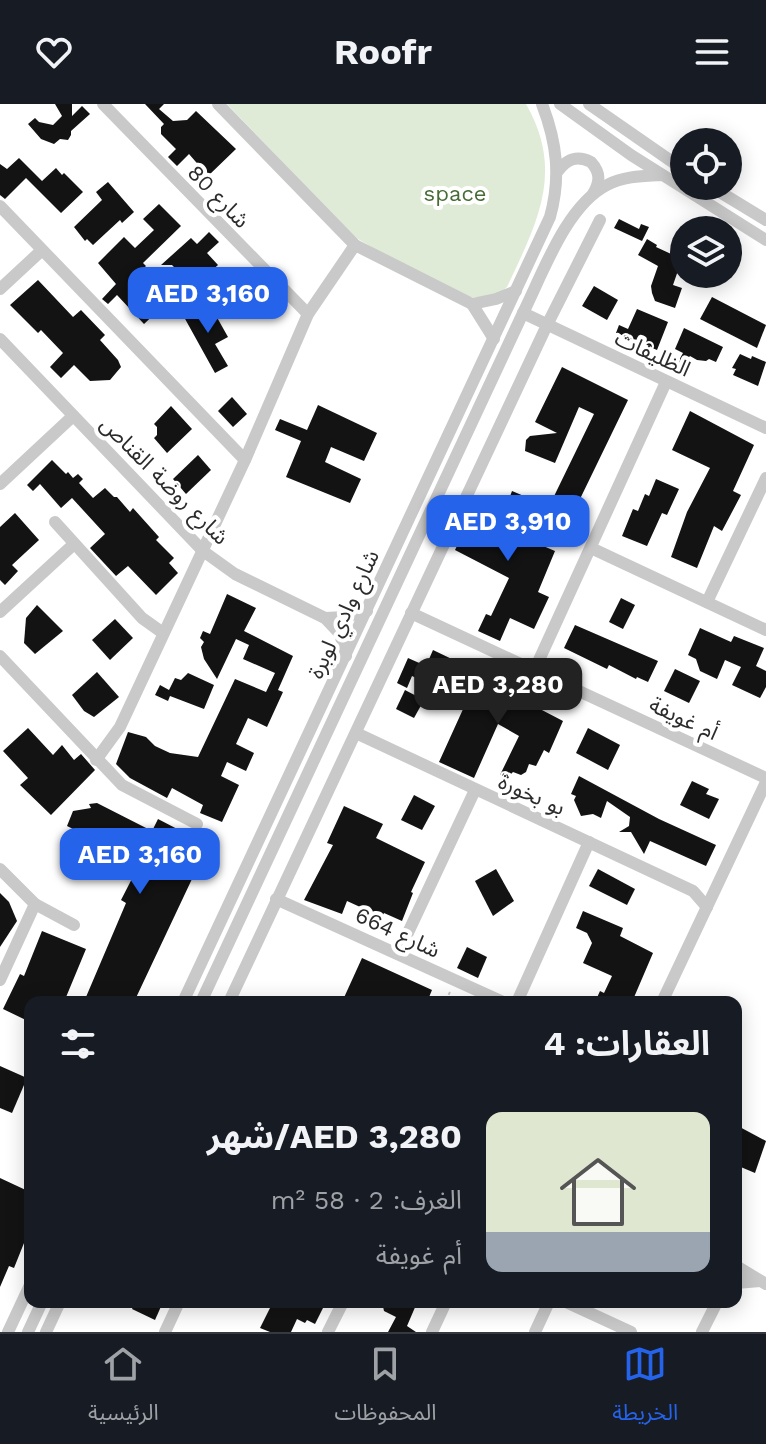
<!DOCTYPE html>
<html lang="ar">
<meta charset="utf-8">
<style>
:root{--surface:#171b24;--page:#20242c;--text:#f1f3f6;--muted:#9ea1a6;--line:#363941;--accent:#2563eb}
body{margin:0;font-family:"Work Sans","Noto Sans Arabic",sans-serif;background:var(--page);color:var(--text);direction:rtl;height:100vh;display:flex;flex-direction:column;font-size:30px;white-space:nowrap}
*{box-sizing:border-box;margin:0}
p{font-size:26px;color:var(--muted)}
.icon{flex:none;width:44px;height:44px;fill:none;stroke:currentColor;stroke-width:2;stroke-linecap:round;stroke-linejoin:round}
.map{position:relative;flex:1;overflow:hidden;direction:ltr}
.side{position:absolute;left:24px;top:892px;width:718px;height:312px;display:flex;flex-direction:column;background:var(--surface);border-radius:16px;box-shadow:0 4px 20px #0003;direction:rtl}
.side>*{flex:none}
.tools{position:absolute;left:670px;top:24px;display:grid;gap:16px}
.tools a{display:grid;place-items:center;width:72px;height:72px;border-radius:50%;background:var(--surface);box-shadow:0 4px 20px #0003;font-size:40px}
.price{position:absolute;translate:-50% -68px;padding:0 18px;border-radius:16px;background:var(--accent);color:#fff;font-size:26px;line-height:52px;filter:drop-shadow(0 2px 4px #0008)}
.price::after{content:'';position:absolute;left:50%;top:48px;width:24px;height:18px;margin-left:-12px;background:inherit;clip-path:polygon(0 0,100% 0,50% 100%)}
.price.current{background:#222;color:#fff}
ul{padding:0;list-style:none}
li{display:flex;align-items:center;gap:24px;height:200px;padding:0 32px}
li+li{border-top:2px solid var(--line)}
li span{display:grid;place-items:center;flex:none;width:224px;height:160px;border-radius:16px;color:#555}
li>.icon{margin-inline-start:auto}
span .icon{width:96px;height:96px;fill:#fffc;stroke-width:1}
li b{font-size:34px}
h2{display:flex;justify-content:space-between;align-items:center;height:96px;padding:0 32px;font-size:34px}
header{display:flex;justify-content:space-between;align-items:center;height:104px;padding:0 32px;background:var(--surface);font-size:36px;font-weight:700}
.tab-bar{display:flex;justify-content:space-around;align-items:center;height:112px;border-top:2px solid var(--line);background:var(--surface);font-size:22px;color:var(--muted)}
.tab-bar a{display:grid;justify-items:center;gap:4px}
.tab-bar .current{color:var(--accent)}
.map>svg:first-child{display:block}
</style>
<header><svg class="icon" aria-label="menu" viewBox="0 0 24 24"><path d="M4 6h16M4 12h16M4 18h16"/></svg>Roofr<svg class="icon" aria-label="heart" viewBox="0 0 24 24"><path d="M12 20l-8-8c-3-5 5-10 8-4 3-6 11-1 8 4z"/></svg></header>
<div class="map">
<svg width="766" height="1228" viewBox="0 0 766 1228">
<rect width="100%" height="100%" fill="#fff"/>
<path fill="#dfebd7" d="M227,0H526C565,68 537,119 507,183C496,193 482,195 468,193L402,161L353,132Z"/>
<g fill="#131313">
<polygon points="55,0 72,0 72,12 82,2 90,10 71,27 71,31 68,36 60,35 54,40 41,35 28,20 35,14 39,18 53,21 62,12"/>
<polygon points="145,0 164,0 159,5 173,17 187,16 196,7 236,45 208,72 189,50 177,62 168,53 176,45 161,30 161,23 164,20"/>
<polygon points="19,54 42,77 56,64 62,71 64,69 83,88 61,109 26,74 5,95 0,91 0,60 7,65"/>
<polygon points="108,78 134,108 122,119 120,116 93,141 87,135 85,137 74,123 102,96 96,88"/>
<polygon points="159,100 181,122 143,159 146,162 135,173 151,191 154,188 164,201 144,220 117,191 108,200 102,195 116,180 98,159 124,133 135,144 154,126 143,115"/>
<polygon points="619,115 639,125 641,120 649,123 642,137 614,124"/>
<polygon points="209,128 219,138 207,149 218,161 193,183 172,161 161,161 191,134 197,140"/>
<polygon points="647,135 657,141 656,143 682,155 673,181 682,184 675,204 655,197 652,189 651,182 658,162 638,151"/>
<polygon points="38,176 73,213 81,206 105,231 100,236 118,256 121,263 110,276 90,277 74,261 61,274 50,263 63,249 41,226 38,229 10,201"/>
<polygon points="594,182 618,196 607,216 582,202"/>
<polygon points="712,193 766,221 757,244 700,215"/>
<polygon points="210,201 228,233 215,240 228,262 215,269 184,213"/>
<polygon points="637,205 668,218 657,246 616,229 619,221 628,225"/>
<polygon points="684,224 723,243 716,258 709,255 706,257 697,256 690,252 677,267 674,265 683,249 675,245"/>
<polygon points="740,250 751,255 752,252 766,258 758,282 733,271 736,265 732,264"/>
<polygon points="562,263 628,296 563,430 541,419 594,310 579,303 555,359 525,347 526,336 530,332 557,329 535,318"/>
<polygon points="232,293 247,310 233,323 218,307"/>
<polygon points="318,301 377,329 364,357 331,343 325,358 361,375 350,399 286,373 301,337 275,326 280,315 307,326"/>
<polygon points="171,302 192,325 167,349 154,334 157,331 157,323 154,320"/>
<polygon points="690,307 754,341 733,387 741,391 722,427 714,422 697,464 671,453 687,408 710,364 672,346"/>
<polygon points="198,351 211,366 186,390 173,375"/>
<polygon points="52,356 66,370 68,368 73,374 78,370 83,375 79,379 93,394 105,384 114,393 117,393 130,408 133,404 159,433 156,436 174,454 169,459 178,469 156,491 128,462 116,472 90,444 105,430 72,394 61,404 40,380 33,387 27,381"/>
<polygon points="656,375 679,385 667,411 662,409 647,442 622,432 633,405 638,407 645,390 649,392"/>
<polygon points="512,387 531,395 522,420 527,423 522,433 555,447 538,488 549,493 534,525 510,514 500,537 478,527 486,510 491,512 509,474 455,446 478,398 503,411"/>
<polygon points="15,409 39,436 12,461 18,467 5,481 0,476 0,423"/>
<polygon points="227,490 256,504 244,527 293,552 278,586 283,588 267,623 248,614 236,640 254,649 246,667 227,658 221,672 239,681 222,718 200,709 203,701 172,684 167,694 130,674 116,660 128,628 146,633 155,642 170,649 198,653 235,575 266,588 275,569 243,555 249,541 236,535 217,575 204,555 201,543 204,538 200,534 203,527 210,530"/>
<polygon points="621,494 635,501 623,525 609,518"/>
<polygon points="37,501 63,527 35,550 24,539 26,514"/>
<polygon points="115,515 133,534 110,556 92,536"/>
<polygon points="575,521 658,557 648,578 637,573 636,575 609,561 607,565 564,544"/>
<polygon points="700,524 731,538 734,532 764,544 756,562 766,567 766,583 760,594 732,581 741,563 725,556 717,575 700,567 696,555 688,551"/>
<polygon points="433,546 458,558 445,588 412,572 407,584 397,579 408,554 426,562"/>
<polygon points="480,560 523,581 517,593 563,617 549,649 544,646 536,662 529,660 526,668 521,671 513,668 506,675 500,671 519,632 498,620 474,674 439,658 464,603 460,601"/>
<polygon points="675,565 700,577 689,599 664,587"/>
<polygon points="97,568 119,593 94,613 84,607 72,591"/>
<polygon points="188,569 214,581 204,605 170,592 168,597 155,591 160,581 169,586 175,574 181,576"/>
<polygon points="405,586 424,596 414,614 396,605"/>
<polygon points="28,624 53,651 62,641 74,656 81,650 95,666 51,711 20,681 28,674 3,647"/>
<polygon points="588,624 620,641 608,666 576,649"/>
<polygon points="579,672 659,715 716,741 706,762 650,737 644,750 631,728 619,728 629,722 630,713 607,697 601,714 593,710 581,712 574,696 576,692 571,690"/>
<polygon points="692,677 709,685 706,690 719,695 709,715 680,701"/>
<polygon points="414,691 435,702 422,726 401,716"/>
<polygon points="97,699 152,727 158,715 208,741 134,898 99,898 86,893 126,799 121,796 140,759 106,742 111,731 95,724 89,733 67,722 73,707 91,704 89,700"/>
<polygon points="344,702 383,720 376,734 425,758 411,788 413,789 402,817 384,809 382,813 347,797 342,810 304,796 333,741 327,739"/>
<polygon points="496,765 514,797 493,812 475,777"/>
<polygon points="598,765 635,785 627,801 589,782"/>
<polygon points="0,789 9,798 17,817 0,843"/>
<polygon points="583,807 623,824 620,832 653,849 632,898 595,898 600,887 604,889 612,872 583,859 592,839 587,829 576,824"/>
<polygon points="42,827 86,845 64,898 30,898 30,918 3,905 20,870 24,872"/>
<polygon points="467,843 487,853 478,874 457,864"/>
<polygon points="362,854 432,886 427,898 342,898"/>
<polygon points="0,962 27,974 12,1009 0,1004"/>
<polygon points="736,1021 766,1037 755,1069 736,1061"/>
<polygon points="0,1074 30,1088 30,1122 26,1134 14,1164 9,1162 0,1183"/>
<polygon points="135,1198 163,1198 155,1216 132,1205"/>
<polygon points="273,1198 326,1198 315,1220 307,1216 305,1219 297,1215 291,1228 270,1228 260,1224"/>
<polygon points="382,1198 411,1198 416,1201 407,1222 416,1228 388,1228 396,1213 384,1207"/>
</g>
<g fill="none" stroke-linecap="round" stroke-linejoin="round">
<polyline stroke="#c9c9c9" stroke-width="2" stroke-dasharray="4 4" stroke-linecap="butt" points="445,898 450,888"/>
<g stroke="#c9c9c9" stroke-width="12">
<polyline points="103,0 308,210"/>
<polyline points="218,0 355,141 472,200"/>
<polyline points="560,0 631,51 766,136"/>
<polyline points="589,0 684,66"/>
<path d="M558,67C567,55 577,51 591,58C601,69 600,78 593,90"/>
<polyline points="710,82 766,116"/>
<polyline points="0,102 245,356"/>
<polyline points="0,185 42,146"/>
<polyline points="472,200 496,195 516,187"/>
<polyline points="472,200 494,235"/>
<polyline points="523,209 766,324"/>
<polyline points="0,235 203,447 235,470 325,514 340,530 346,552"/>
<polyline points="0,380 73,312"/>
<polyline points="55,418 142,514 163,529"/>
<polyline points="591,444 766,526"/>
<polyline points="707,498 766,374"/>
<polyline points="0,508 74,440"/>
<polyline points="411,509 766,674"/>
<polyline points="325,514 346,513 367,507"/>
<polyline points="0,552 122,681 197,720"/>
<polyline points="534,567 666,278"/>
<polyline points="356,629 693,787 707,803"/>
<polyline points="96,656 120,623 245,356 308,210 355,141"/>
<polyline points="0,765 35,800 74,821"/>
<polyline points="276,795 503,898"/>
<polyline points="398,850 475,686"/>
<polyline points="0,876 35,800"/>
<path d="M183,898L550,113C561,73 557,39 542,0"/>
<path d="M201,898L523,209C543,169 566,102 607,81C624,72 644,72 662,71"/>
<polyline points="229,898 547,221 600,116"/>
<polyline points="517,898 589,738"/>
<polyline points="662,898 766,678"/>
<polyline points="736,1162 766,1180"/>
<polyline points="736,1179 760,1177"/>
<polyline points="566,1198 631,1228"/>
<polyline points="8,1228 30,1181"/>
<polyline points="28,1228 42,1198"/>
<polyline points="46,1228 60,1198"/>
<polyline points="165,1228 179,1198"/>
<polyline points="328,1228 343,1198"/>
<polyline points="432,1228 446,1198"/>
<polyline points="535,1228 549,1198"/>
<polyline points="702,1228 717,1198"/>
</g>
</g>
<g text-anchor="middle" stroke-width="8" stroke-linejoin="round" paint-order="stroke">
<g font-size="22" fill="#476b36" stroke="#fff">
<text x="455" y="97">space</text>
</g>
<g font-size="22" fill="#2c2c2c" stroke="#fff">
<text transform="translate(219 92) rotate(46)" y="8">شارع 80</text>
<text transform="translate(653 249) rotate(25)" y="8">الظليفات</text>
<text transform="translate(165 376) rotate(45)" y="8">شارع روضة القناص</text>
<text transform="translate(343 510) rotate(-65)" y="8">شارع وادي لوبرة</text>
<text transform="translate(684 614) rotate(25)" y="8">أم غويفة</text>
<text transform="translate(532 690) rotate(24)" y="8">بو بخورة</text>
<text transform="translate(398 828) rotate(25)" y="8">شارع 664</text>
</g>
</g>
</svg>
<div class="tools">
<a><svg class="icon" aria-label="locate" viewBox="0 0 24 24"><circle cx="12" cy="12" r="6"/><path d="M12 2v4M12 18v4M2 12h4M18 12h4"/></svg></a>
<a><svg class="icon" aria-label="layers" viewBox="0 0 24 24"><path d="M12 4l9 5-9 5-9-5zM3 14l9 5 9-5"/></svg></a>
</div>
<b class="price" style="left:208px;top:231px">AED 3,160</b>
<b class="price" style="left:508px;top:459px">AED 3,910</b>
<b class="price current" style="left:498px;top:622px">AED 3,280</b>
<b class="price" style="left:140px;top:792px">AED 3,160</b>
<section class="side">
<h2>العقارات: 4<svg class="icon" aria-label="filters" viewBox="0 0 24 24"><path d="M4 7h16M4 17h16"/><circle cx="9" cy="7" r="2"/><circle cx="15" cy="17" r="2"/></svg></h2>
<ul>
<li><span style="background:linear-gradient(#dfe7d0 75%,#9aa5b1 0)"><svg class="icon" aria-label="home" viewBox="0 0 24 24"><path d="M3 11l9-7 9 7M6 9v11h12V9"/></svg></span><div><b>AED 3,280/شهر</b><p>الغرف: 2 · 58 m²</p><p>أم غويفة</p></div></li>
</ul>
</section>
</div>
<nav class="tab-bar">
<a class="current"><svg class="icon" aria-label="map" viewBox="0 0 24 24"><path d="M3 6l6-2 6 2 6-2v14l-6 2-6-2-6 2zM9 4v14M15 6v14"/></svg>الخريطة</a>
<a><svg class="icon" aria-label="saved" viewBox="0 0 24 24"><path d="M7 4h10v16l-5-4-5 4z"/></svg>المحفوظات</a>
<a><svg class="icon" aria-label="home" viewBox="0 0 24 24"><path d="M3 11l9-7 9 7M6 9v11h12V9"/></svg>الرئيسية</a>
</nav>
